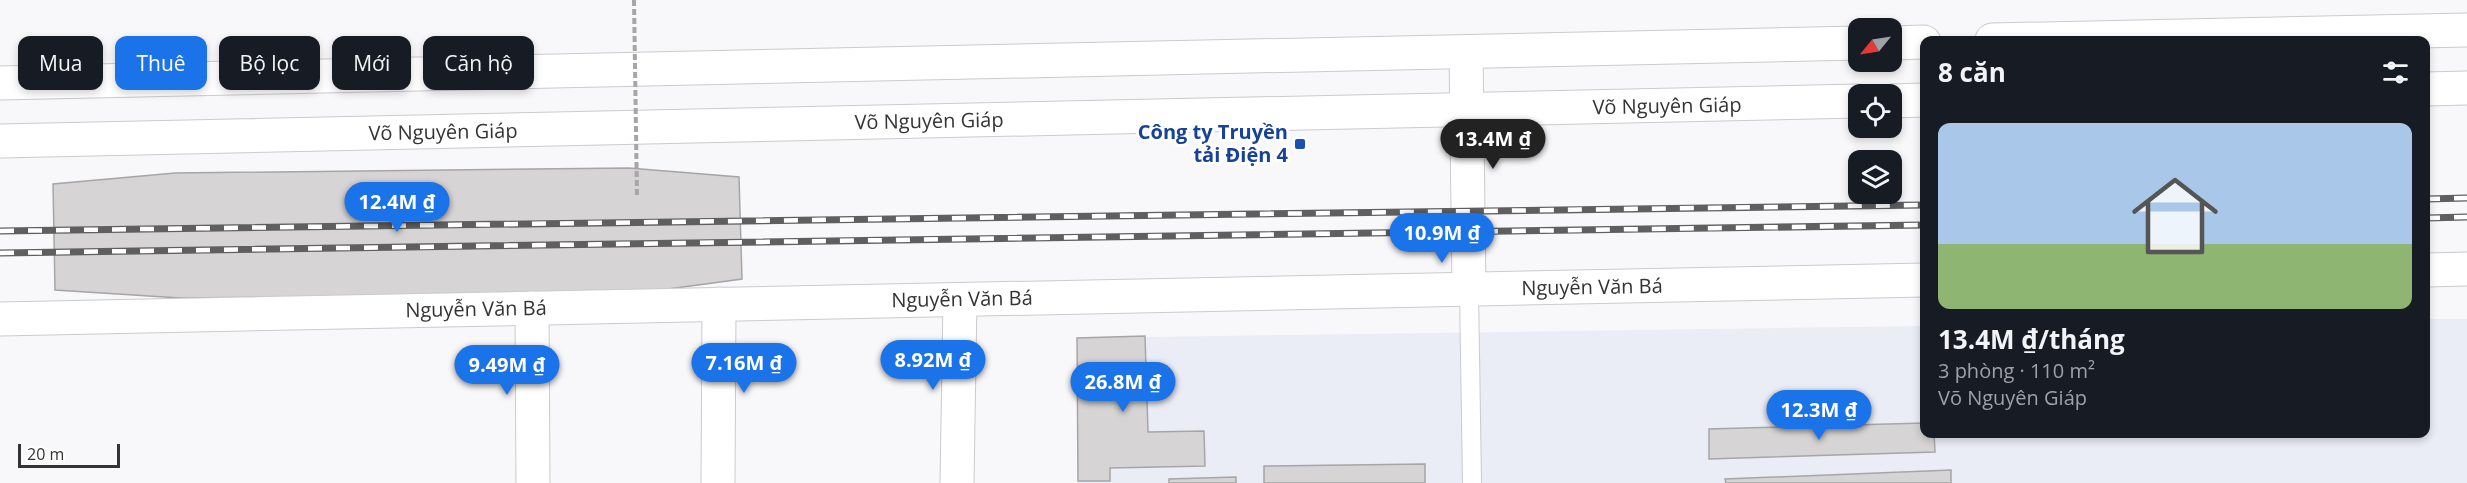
<!DOCTYPE html>
<html lang="vi">
<meta charset="utf-8">
<style>
:root{--surface:#171b24;--page:#20242c;--text:#f1f3f6;--muted:#9ea1a6;--line:#363941;--accent:#1a73e8}
body{margin:0;font-family:"Open Sans",sans-serif;background:var(--page);color:var(--text);height:100vh;display:flex;flex-direction:column;font-size:22px;white-space:nowrap}
*{box-sizing:border-box;margin:0}
p{font-size:20px;color:var(--muted)}
.icon{flex:none;width:33px;height:33px;fill:none;stroke:currentColor;stroke-width:2;stroke-linecap:round;stroke-linejoin:round}
.map{position:relative;flex:1;overflow:hidden}
.sheet{position:absolute;left:1920px;top:36px;width:510px;height:402px;display:flex;flex-direction:column;background:var(--surface);border-radius:12px;box-shadow:0 3px 9px #0003}
.sheet>*{flex:none}
.banner{position:absolute;left:18px;top:36px;width:570px;height:54px;display:flex;gap:12px}
.needle{width:39px;rotate:240deg}
.buttons{position:absolute;left:1848px;top:18px;display:grid;gap:12px}
.buttons a{display:grid;place-items:center;width:54px;height:54px;border-radius:12px;background:var(--surface);box-shadow:0 3px 9px #0003;font-size:30px}
.scale{position:absolute;left:18px;bottom:15px;width:102px;box-sizing:border-box;padding-left:6px;border:3px solid #343435;border-top:0;font-size:16px;line-height:21px;white-space:nowrap;color:#343435;-webkit-text-stroke:4px #fff;paint-order:stroke}
.price{position:absolute;translate:-50% -51px;padding:0 14px;border-radius:21px;background:var(--accent);color:#fff;font-size:20px;line-height:39px;filter:drop-shadow(0 2px 3px #0008)}
.price::after{content:'';position:absolute;left:50%;top:36px;width:18px;height:14px;margin-left:-9px;background:inherit;clip-path:polygon(0 0,100% 0,50% 100%)}
.price.selected{background:#222;color:#fff}
ul{padding:0;list-style:none}
li{display:grid;align-content:center;gap:12px;height:318px;padding:0 18px}
li+li{border-top:2px solid var(--line)}
li span{display:grid;place-items:center;height:186px;border-radius:12px;color:#555}
li>.icon{margin-inline-start:auto}
span .icon{width:108px;height:108px;fill:#fffc;stroke-width:1}
li b{font-size:26px}
h2{display:flex;justify-content:space-between;align-items:center;height:72px;padding:0 18px;font-size:26px}
.pill{padding:0 21px;border-radius:12px;background:var(--surface);box-shadow:0 3px 9px #0003;font-size:21px;line-height:54px}
.pill.selected{background:var(--accent);color:#fff}
.map>svg:first-child{display:block}
</style>
<div class="map">
<svg width="2467" height="483" viewBox="0 0 2467 483">
<rect width="100%" height="100%" fill="#f8f8fa"/>
<polygon fill="#eaecf6" points="2426,319 2467,319 2467,483 1078,483 1077,338 1924,326 1924,434 2426,434"/>
<g fill="#d6d4d5" stroke="#a7a5a6" stroke-width="1.5">
<polygon points="629,168 739,177 742,279 631,294 180,298 55,290 53,184 175,173"/>
<polygon points="1145,336 1148,432 1204,431 1205,466 1110,468 1110,481 1078,481 1077,338"/>
<polygon points="1924,423 1924,434 1934,434 1935,452 1709,459 1709,429"/>
<polygon points="1425,464 1425,483 1264,483 1264,466"/>
<polygon points="1951,470 1951,483 1726,483 1725,479"/>
<polygon points="1236,477 1236,483 1169,483 1169,479"/>
</g>
<g fill="none" stroke-linecap="round" stroke-linejoin="round">
<defs>
<polyline id="service" points="1469,289 1472,483"/>
<g id="minor">
<polyline points="532,308 533,483"/>
<polyline points="718,483 719,304"/>
<polyline points="957,483 960,300"/>
</g>
<g id="secondary">
<polyline points="1466,52 1469,289"/>
<polyline points="2426,270 2467,269"/>
<polyline points="0,319 1924,280"/>
</g>
<g id="trunk">
<polyline points="1992,40 2467,30"/>
<polyline points="1892,43 1924,42"/>
<polyline points="0,83 1858,43"/>
<polyline points="2426,89 2467,88"/>
<polyline points="1892,101 1924,100"/>
<polyline points="0,141 1858,101"/>
</g>
</defs>
<use href="#service" stroke="#cacbcd" stroke-width="20"/>
<use href="#minor" stroke="#cacbcd" stroke-width="35"/>
<use href="#secondary" stroke="#cacbcd" stroke-width="35"/>
<use href="#trunk" stroke="#cacbcd" stroke-width="35"/>
<use href="#service" stroke="#fff" stroke-width="18"/>
<use href="#minor" stroke="#fff" stroke-width="33"/>
<use href="#secondary" stroke="#fff" stroke-width="33"/>
<use href="#trunk" stroke="#fff" stroke-width="33"/>
<defs>
<g id="rail">
<polyline points="2426,199 2467,198"/>
<polyline points="2426,218 2467,217"/>
<polyline points="0,231 1924,205"/>
<polyline points="0,253 1924,225"/>
</g>
</defs>
<use href="#rail" stroke="#5f5f60" stroke-width="7"/>
<use href="#rail" stroke="#fff" stroke-width="4.5" stroke-dasharray="14" stroke-linecap="butt"/>
<polyline stroke="#a6a6a7" stroke-width="4" stroke-dasharray="6 3" stroke-linecap="butt" points="634,0 637,196"/>
</g>
<rect fill="#1a4fb4" stroke="#fff" stroke-width="2" x="1294" y="138" width="12" height="12" rx="3"/>
<g text-anchor="middle" stroke-width="6" stroke-linejoin="round" paint-order="stroke">
<g font-size="20" fill="#343435" stroke="#fff">
<text transform="translate(1667 106) rotate(-1)" y="7">Võ Nguyên Giáp</text>
<text transform="translate(929 121) rotate(-1)" y="7">Võ Nguyên Giáp</text>
<text transform="translate(443 132) rotate(-1)" y="7">Võ Nguyên Giáp</text>
<text transform="translate(1592 287) rotate(-1)" y="7">Nguyễn Văn Bá</text>
<text transform="translate(962 299) rotate(-1)" y="7">Nguyễn Văn Bá</text>
<text transform="translate(476 309) rotate(-1)" y="7">Nguyễn Văn Bá</text>
</g>
<g font-size="20" font-weight="bold" fill="#164399" stroke="#fff" text-anchor="end">
<text x="1288" y="139">Công ty Truyền<tspan x="1288" dy="23">tải Điện 4</tspan></text>
</g>
</g>
</svg>
<div class="buttons">
<a><svg class="needle" viewBox="-14 -14 28 28"><path d="M0-13l5 13h-10z" fill="#e53935"/><path d="M0 13l5-13h-10z" fill="#9ea1a6"/></svg></a>
<a><svg class="icon" aria-label="locate" viewBox="0 0 24 24"><circle cx="12" cy="12" r="6"/><path d="M12 2v4M12 18v4M2 12h4M18 12h4"/></svg></a>
<a><svg class="icon" aria-label="layers" viewBox="0 0 24 24"><path d="M12 4l9 5-9 5-9-5zM3 14l9 5 9-5"/></svg></a>
</div>
<div class="scale">20 m</div>
<b class="price selected" style="left:1493px;top:170px">13.4M ₫</b>
<b class="price" style="left:397px;top:233px">12.4M ₫</b>
<b class="price" style="left:1442px;top:264px">10.9M ₫</b>
<b class="price" style="left:933px;top:391px">8.92M ₫</b>
<b class="price" style="left:744px;top:394px">7.16M ₫</b>
<b class="price" style="left:507px;top:396px">9.49M ₫</b>
<b class="price" style="left:1123px;top:413px">26.8M ₫</b>
<b class="price" style="left:1819px;top:441px">12.3M ₫</b>
<div class="banner">
<a class="pill">Mua</a>
<a class="pill selected">Thuê</a>
<a class="pill">Bộ lọc</a>
<a class="pill">Mới</a>
<a class="pill">Căn hộ</a>
</div>
<section class="sheet">
<h2>8 căn<svg class="icon" aria-label="filters" viewBox="0 0 24 24"><path d="M4 7h16M4 17h16"/><circle cx="9" cy="7" r="2"/><circle cx="15" cy="17" r="2"/></svg></h2>
<ul>
<li><span style="background:linear-gradient(#a9c7e8 65%,#8fb573 0)"><svg class="icon" aria-label="home" viewBox="0 0 24 24"><path d="M3 11l9-7 9 7M6 9v11h12V9"/></svg></span><div><b>13.4M ₫/tháng</b><p>3 phòng · 110 m²</p><p>Võ Nguyên Giáp</p></div></li>
</ul>
</section>
</div>
